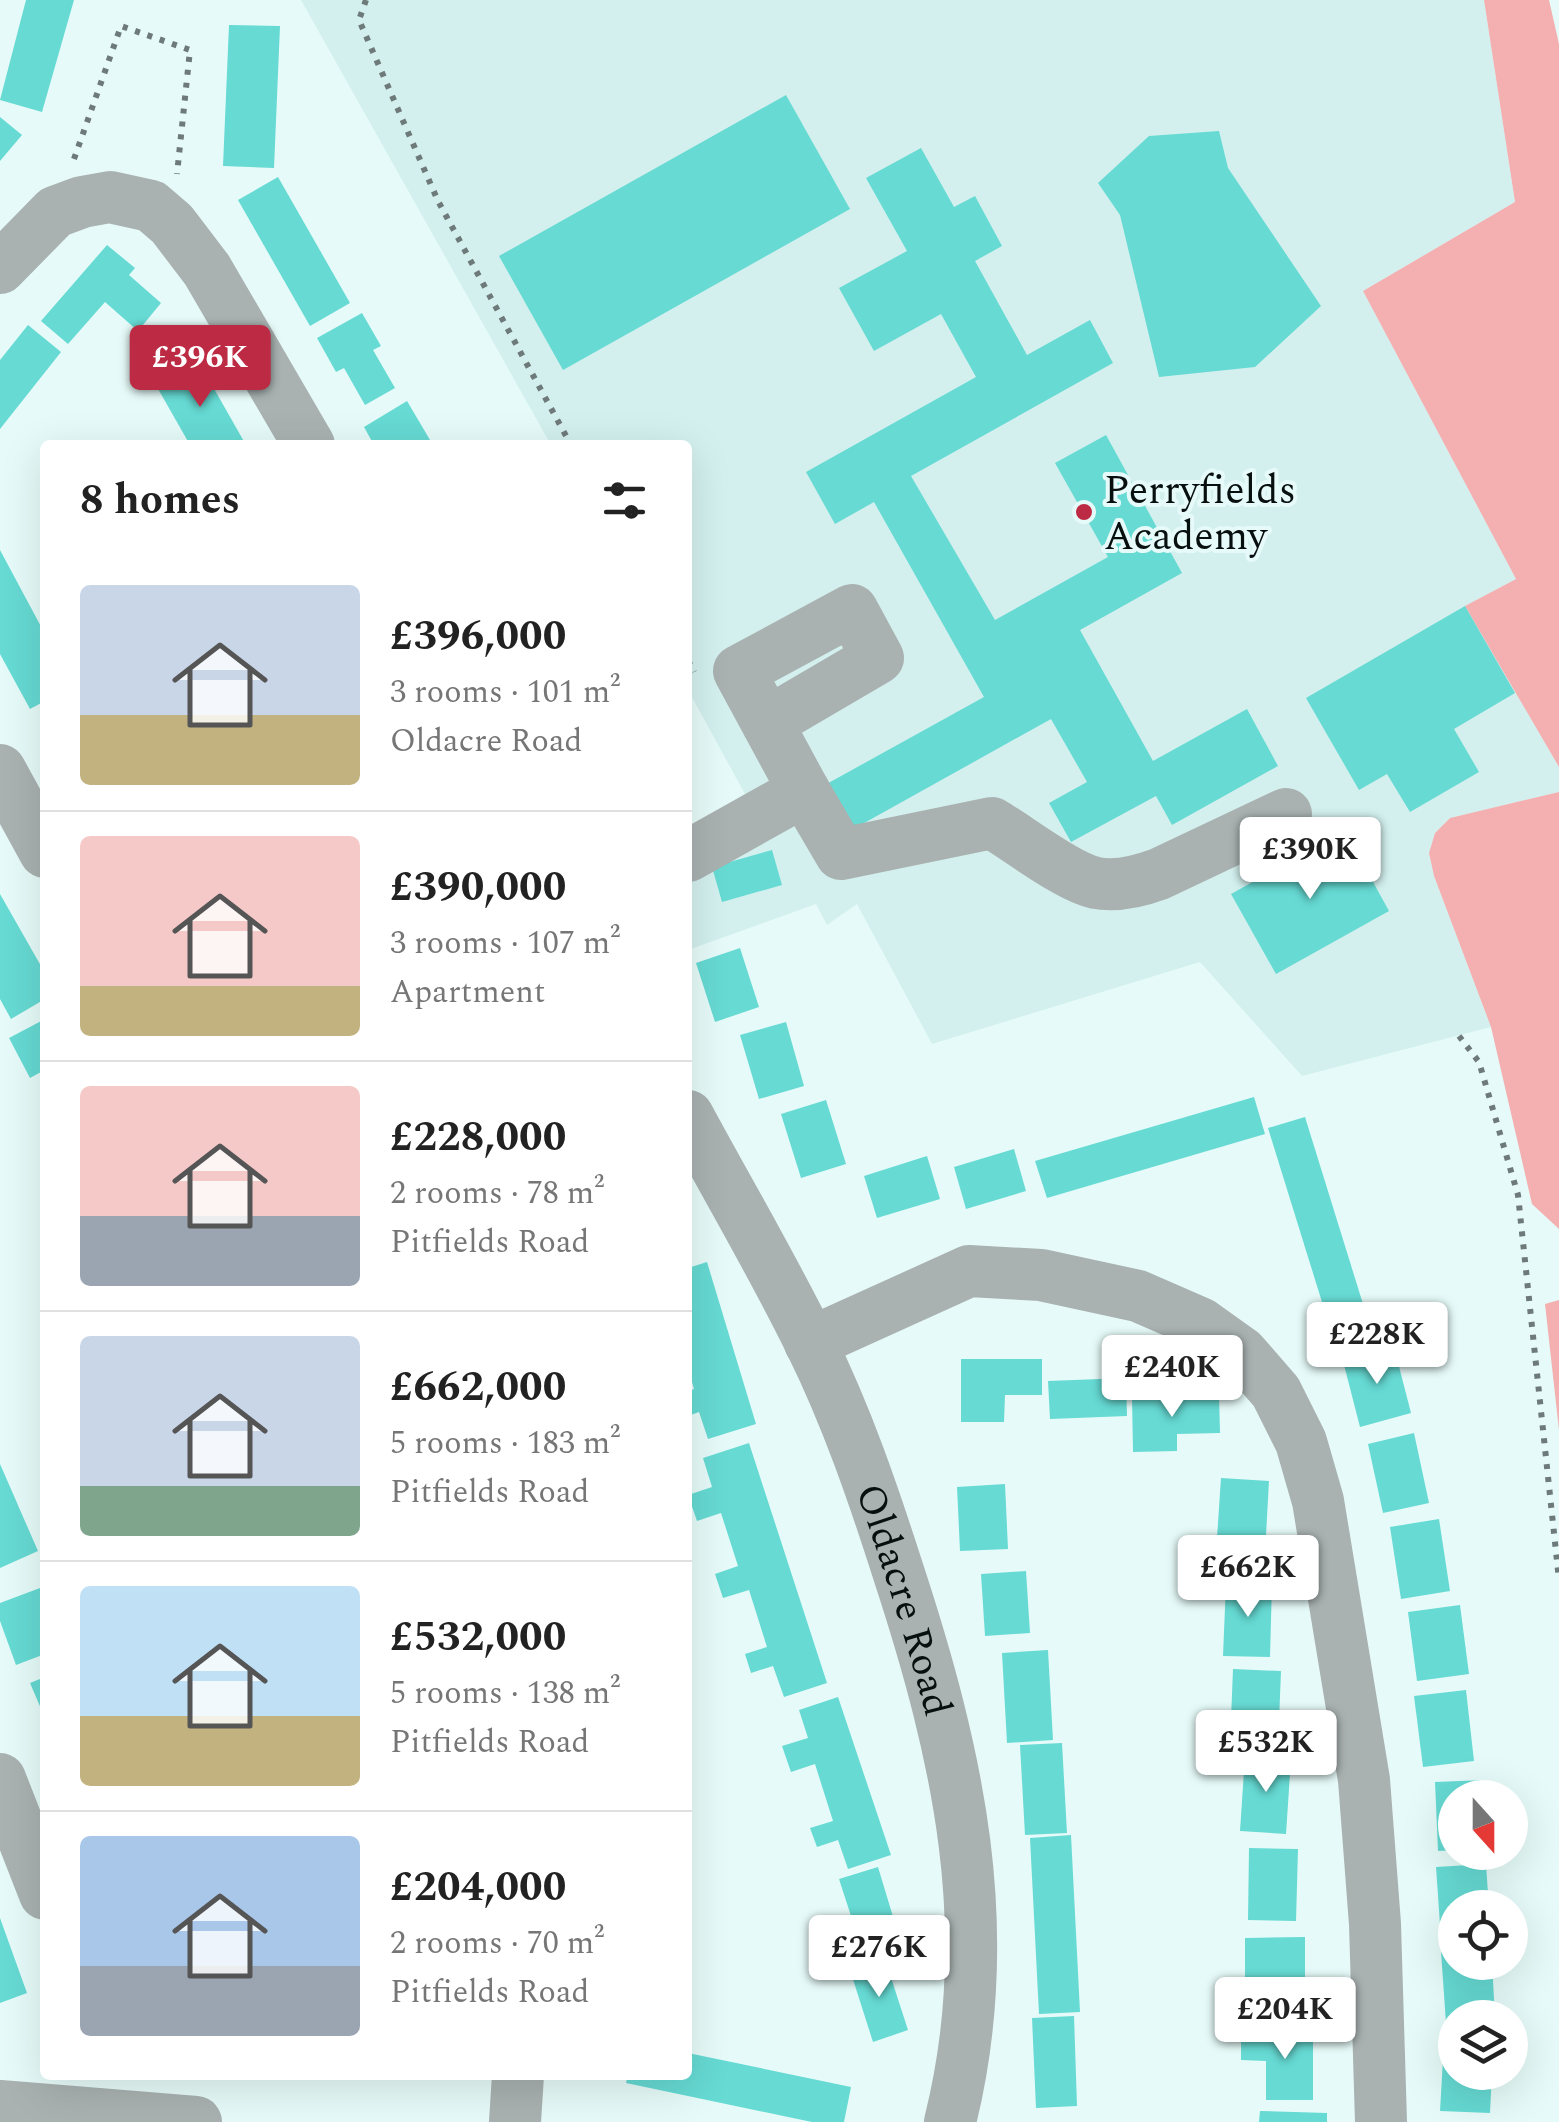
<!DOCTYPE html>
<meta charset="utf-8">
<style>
:root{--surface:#fff;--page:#f6f6f6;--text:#222;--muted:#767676;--line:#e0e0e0;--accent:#bc2b43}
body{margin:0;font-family:Spectral,serif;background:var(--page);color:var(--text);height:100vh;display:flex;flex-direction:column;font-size:38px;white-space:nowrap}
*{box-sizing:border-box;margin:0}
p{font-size:32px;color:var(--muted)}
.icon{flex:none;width:55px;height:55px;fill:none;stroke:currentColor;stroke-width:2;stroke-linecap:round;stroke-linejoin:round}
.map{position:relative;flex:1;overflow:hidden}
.sheet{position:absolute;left:40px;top:440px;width:652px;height:1640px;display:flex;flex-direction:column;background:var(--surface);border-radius:10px;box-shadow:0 10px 40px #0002}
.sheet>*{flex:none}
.needle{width:65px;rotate:159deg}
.controls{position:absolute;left:1438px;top:1780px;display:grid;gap:20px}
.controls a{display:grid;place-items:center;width:90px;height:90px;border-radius:50%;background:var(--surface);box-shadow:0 10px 40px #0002;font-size:50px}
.price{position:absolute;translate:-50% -85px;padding:0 22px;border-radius:10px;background:#fff;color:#222;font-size:32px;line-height:65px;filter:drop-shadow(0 2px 5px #0008)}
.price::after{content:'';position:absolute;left:50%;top:60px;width:30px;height:22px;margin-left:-15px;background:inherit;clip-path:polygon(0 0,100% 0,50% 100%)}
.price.selected{background:var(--accent);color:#fff}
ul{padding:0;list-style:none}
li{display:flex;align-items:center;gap:30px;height:250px;padding:0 40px}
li+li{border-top:2px solid var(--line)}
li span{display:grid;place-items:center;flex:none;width:280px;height:200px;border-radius:10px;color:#555}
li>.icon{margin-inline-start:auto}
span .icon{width:120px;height:120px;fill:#fffc;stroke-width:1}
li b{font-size:42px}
h2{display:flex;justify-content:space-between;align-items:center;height:120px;padding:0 40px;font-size:42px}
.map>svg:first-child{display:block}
</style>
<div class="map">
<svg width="1559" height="2122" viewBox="0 0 1559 2122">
<rect width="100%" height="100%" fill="#e6fbf9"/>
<polygon fill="#d3f0ee" points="301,0 1484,0 1515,202 1363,291 1516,579 1465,606 1559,767 1559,792 1450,818 1435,833 1429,853 1434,876 1491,1027 1302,1076 1200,962 932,1044 857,904 827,925 816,904 688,950 688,829 745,794 688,690 688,445 551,445"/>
<g fill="#f4afb1">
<polygon points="1484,0 1549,0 1559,44 1559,767 1465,606 1516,579 1363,291 1515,202"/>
<polygon points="1559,792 1559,1229 1532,1204 1491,1027 1434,876 1429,853 1435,833 1450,818"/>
<polygon points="1559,1300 1559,1430 1545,1304"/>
</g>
<g fill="#66dad3">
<polygon points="26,0 74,0 42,112 0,100"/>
<polygon points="229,25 280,26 274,168 223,166"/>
<polygon points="786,95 850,209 563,370 499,256"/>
<polygon points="0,117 22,135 0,161"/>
<polygon points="1219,131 1228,168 1321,306 1255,367 1159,377 1120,215 1098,183 1149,136"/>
<polygon points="921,148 954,207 975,196 1002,246 975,261 1027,355 1090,320 1113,363 911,476 995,620 1108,557 1055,463 1106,435 1182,573 1080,630 1153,761 1247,709 1278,766 1172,825 1156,796 1071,842 1049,803 1087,782 1051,719 848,832 823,786 984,697 874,502 835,524 806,472 976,377 941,314 874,351 839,288 907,251 866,178"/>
<polygon points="278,177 350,303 310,326 238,200"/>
<polygon points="107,245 135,268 129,275 161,303 138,331 105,302 68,344 41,321"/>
<polygon points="362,313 381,346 373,350 395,388 365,405 344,368 336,372 317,338"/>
<polygon points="28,325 61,352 0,429 0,360"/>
<polygon points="200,364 246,445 190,445 157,387"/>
<polygon points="407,401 433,445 374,445 364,427"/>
<polygon points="0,550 45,634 45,701 30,709 0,654"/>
<polygon points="1465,606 1515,693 1454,729 1479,772 1410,812 1387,774 1359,790 1306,698"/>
<polygon points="1345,831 1389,911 1276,974 1231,894"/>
<polygon points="772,850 782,885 722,902 712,867"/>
<polygon points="0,894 45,973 45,999 11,1019 0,999"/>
<polygon points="740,948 759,1007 715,1022 696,963"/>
<polygon points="45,1019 45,1081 41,1072 30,1078 9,1038"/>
<polygon points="786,1022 804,1086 759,1099 740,1035"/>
<polygon points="1254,1097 1265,1134 1047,1198 1035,1161"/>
<polygon points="826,1100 846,1164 801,1178 781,1114"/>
<polygon points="1305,1117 1372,1333 1335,1344 1268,1128"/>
<polygon points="1014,1149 1026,1191 966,1209 954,1167"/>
<polygon points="927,1156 940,1199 877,1218 864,1176"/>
<polygon points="707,1262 756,1424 708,1439 699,1412 688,1416 688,1391 694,1389 688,1368 688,1268"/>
<polygon points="1394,1347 1411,1413 1360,1427 1343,1361"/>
<polygon points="961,1359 1042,1359 1042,1395 1005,1395 1004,1422 961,1422"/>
<polygon points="1126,1378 1127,1416 1050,1419 1048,1381"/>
<polygon points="1219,1394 1220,1433 1177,1434 1177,1451 1133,1452 1132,1396"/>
<polygon points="1414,1433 1429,1503 1383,1513 1368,1444"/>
<polygon points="749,1443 827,1683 784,1697 773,1666 751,1673 745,1654 767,1647 749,1590 723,1598 715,1574 738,1566 721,1513 697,1521 688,1495 712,1487 703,1458"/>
<polygon points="0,1464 38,1551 0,1568"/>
<polygon points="1221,1478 1269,1481 1264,1572 1215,1568"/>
<polygon points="1005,1484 1008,1549 960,1551 957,1487"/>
<polygon points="1439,1519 1450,1591 1401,1599 1390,1527"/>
<polygon points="1026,1571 1030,1633 985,1636 981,1574"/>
<polygon points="1226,1583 1272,1584 1270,1657 1223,1656"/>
<polygon points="40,1588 45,1600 45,1654 16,1665 0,1621 0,1603"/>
<polygon points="1460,1605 1469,1674 1417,1681 1408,1612"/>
<polygon points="1048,1650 1053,1740 1007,1743 1002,1653"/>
<polygon points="1233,1669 1281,1671 1278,1746 1230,1744"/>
<polygon points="45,1677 45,1718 30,1683"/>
<polygon points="1466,1690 1474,1761 1423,1767 1414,1696"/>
<polygon points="838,1697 891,1855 848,1869 838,1840 817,1847 810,1828 833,1821 815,1764 791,1772 782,1746 808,1738 799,1710"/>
<polygon points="1062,1743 1067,1833 1025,1835 1020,1745"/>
<polygon points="1245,1756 1291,1759 1286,1834 1240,1831"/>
<polygon points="1485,1780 1485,1798 1455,1798 1455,1850 1438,1851 1435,1782"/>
<polygon points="1071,1835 1080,2012 1039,2014 1030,1838"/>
<polygon points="1249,1848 1298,1849 1296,1921 1248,1920"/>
<polygon points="1486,1864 1489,1908 1455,1908 1455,1938 1441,1939 1436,1867"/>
<polygon points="878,1867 900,1940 854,1955 843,1919 851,1916 839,1879"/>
<polygon points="0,1918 27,1993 0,2003"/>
<polygon points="1305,1937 1305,2010 1245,2011 1245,1938"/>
<polygon points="1455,1951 1455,1962 1492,1962 1495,2018 1455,2018 1455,2023 1446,2023 1441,1952"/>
<polygon points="885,1959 908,2030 873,2042 850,1970"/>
<polygon points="1074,2016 1077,2106 1036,2108 1032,2018"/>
<polygon points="1267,2028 1313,2028 1313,2100 1266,2100 1266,2061 1241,2060 1241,2039 1266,2038"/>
<polygon points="1444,2041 1455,2042 1455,2072 1492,2072 1490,2113 1440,2111"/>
<polygon points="688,2053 851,2087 844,2122 812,2122 626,2083 628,2075 688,2075"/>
<polygon points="1260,2111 1327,2113 1327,2122 1259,2122"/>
</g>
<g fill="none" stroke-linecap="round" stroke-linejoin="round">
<g stroke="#6d7a79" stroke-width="6" stroke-dasharray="5 8" stroke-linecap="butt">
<polyline points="366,0 359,20 438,201 571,445"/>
<polyline points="74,159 121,26 190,50 177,174"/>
<polyline points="688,660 694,672"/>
<polyline points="1459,1036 1479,1062 1518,1195 1559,1580"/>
</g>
<g stroke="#a9b2b1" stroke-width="52">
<polyline points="0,268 55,212 82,202 110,197 151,206 172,224 207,270 309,445"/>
<polyline points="767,723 878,658 852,610 739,671 804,791"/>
<polyline points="0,770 45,852"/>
<path d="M688,856L804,791L841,854L992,823C1019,839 1068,877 1096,883C1117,887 1140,881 1159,874L1286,814"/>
<path id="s1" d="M688,1116C729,1192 773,1266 811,1344C847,1417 873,1493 898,1571C958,1754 998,1930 950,2122"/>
<polyline points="810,1343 969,1271 1041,1275 1138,1296 1200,1323 1242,1353 1276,1392 1301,1442 1318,1501 1364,1780 1375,1924 1381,2122"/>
<polyline points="0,1779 45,1894"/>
<polyline points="0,2106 196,2122"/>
<polyline points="515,2122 518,2075"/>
</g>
</g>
<circle fill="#bc2b43" stroke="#e6fbf9" stroke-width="4" cx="1084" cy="512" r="10"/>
<g text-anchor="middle" stroke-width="8" stroke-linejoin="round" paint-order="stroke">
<g font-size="40" fill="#080f0f" stroke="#e6fbf9" text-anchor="start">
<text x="1104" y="503">Perryfields<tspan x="1104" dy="46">Academy</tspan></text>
</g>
<g font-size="40" fill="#080f0f" stroke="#e6fbf9">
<text dy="14" stroke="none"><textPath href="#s1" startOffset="532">Oldacre Road</textPath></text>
</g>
</g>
</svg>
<div class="controls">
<a><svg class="needle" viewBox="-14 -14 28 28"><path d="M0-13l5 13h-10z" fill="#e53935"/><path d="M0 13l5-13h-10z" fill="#767676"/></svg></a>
<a><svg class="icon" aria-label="locate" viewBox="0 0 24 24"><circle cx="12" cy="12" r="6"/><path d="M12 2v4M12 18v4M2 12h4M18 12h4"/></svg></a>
<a><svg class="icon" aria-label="layers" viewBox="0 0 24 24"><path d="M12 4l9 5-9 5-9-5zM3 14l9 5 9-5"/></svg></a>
</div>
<b class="price selected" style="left:200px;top:410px">£396K</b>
<b class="price" style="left:1310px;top:902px">£390K</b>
<b class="price" style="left:1377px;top:1387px">£228K</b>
<b class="price" style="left:1172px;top:1420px">£240K</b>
<b class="price" style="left:1248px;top:1620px">£662K</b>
<b class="price" style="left:1266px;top:1795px">£532K</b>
<b class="price" style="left:879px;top:2000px">£276K</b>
<b class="price" style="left:1285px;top:2062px">£204K</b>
<section class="sheet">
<h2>8 homes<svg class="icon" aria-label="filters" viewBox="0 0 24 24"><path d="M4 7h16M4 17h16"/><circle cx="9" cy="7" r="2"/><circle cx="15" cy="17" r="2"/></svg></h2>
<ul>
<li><span style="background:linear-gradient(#c9d6e8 65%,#c2b280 0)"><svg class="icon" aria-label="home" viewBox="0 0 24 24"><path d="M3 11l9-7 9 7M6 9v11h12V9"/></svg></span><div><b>£396,000</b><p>3 rooms · 101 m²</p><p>Oldacre Road</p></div></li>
<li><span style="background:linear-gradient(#f6c9c9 75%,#c2b280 0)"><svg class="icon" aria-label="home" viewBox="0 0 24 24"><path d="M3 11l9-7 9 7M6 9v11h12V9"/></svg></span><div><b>£390,000</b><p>3 rooms · 107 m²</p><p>Apartment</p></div></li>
<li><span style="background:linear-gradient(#f6c9c9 65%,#9aa5b1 0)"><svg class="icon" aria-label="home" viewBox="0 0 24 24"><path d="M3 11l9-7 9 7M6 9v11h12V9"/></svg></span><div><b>£228,000</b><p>2 rooms · 78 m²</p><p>Pitfields Road</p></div></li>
<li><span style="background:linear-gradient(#c9d6e8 75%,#7fa58c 0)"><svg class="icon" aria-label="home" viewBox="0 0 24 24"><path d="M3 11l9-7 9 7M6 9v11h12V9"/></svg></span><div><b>£662,000</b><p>5 rooms · 183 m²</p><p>Pitfields Road</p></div></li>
<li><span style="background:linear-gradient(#bfe0f5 65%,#c2b280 0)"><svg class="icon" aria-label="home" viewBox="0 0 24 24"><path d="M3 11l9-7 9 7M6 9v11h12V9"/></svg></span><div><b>£532,000</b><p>5 rooms · 138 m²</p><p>Pitfields Road</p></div></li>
<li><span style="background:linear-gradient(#a9c7e8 65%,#9aa5b1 0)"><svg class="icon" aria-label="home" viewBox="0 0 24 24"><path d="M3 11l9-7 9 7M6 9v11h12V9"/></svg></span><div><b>£204,000</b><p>2 rooms · 70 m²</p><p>Pitfields Road</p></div></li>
</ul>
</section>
</div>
